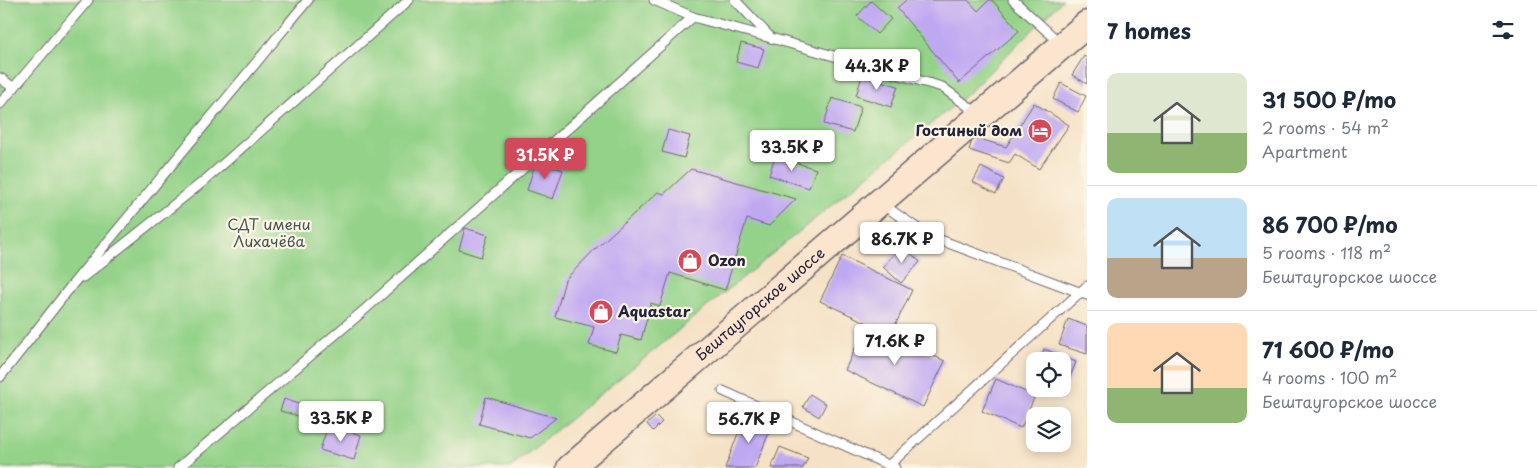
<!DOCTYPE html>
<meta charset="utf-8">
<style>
:root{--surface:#fff;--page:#f6f6f7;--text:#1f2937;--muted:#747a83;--line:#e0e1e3;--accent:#d1495b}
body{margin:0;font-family:"Playpen Sans",sans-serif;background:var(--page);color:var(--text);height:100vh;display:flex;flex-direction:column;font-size:19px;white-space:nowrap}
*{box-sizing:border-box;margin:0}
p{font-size:16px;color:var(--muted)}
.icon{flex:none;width:28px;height:28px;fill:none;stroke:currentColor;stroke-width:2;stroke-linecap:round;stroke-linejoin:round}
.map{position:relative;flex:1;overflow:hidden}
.panel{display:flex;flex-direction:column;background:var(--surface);width:450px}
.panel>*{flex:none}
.controls{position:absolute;left:1026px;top:352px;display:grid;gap:10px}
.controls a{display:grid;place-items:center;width:45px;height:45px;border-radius:10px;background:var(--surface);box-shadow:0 2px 12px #0003;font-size:25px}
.price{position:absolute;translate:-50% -42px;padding:0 11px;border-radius:5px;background:#fff;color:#222;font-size:16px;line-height:32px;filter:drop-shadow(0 1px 2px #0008)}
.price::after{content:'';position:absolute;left:50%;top:30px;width:15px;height:11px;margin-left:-8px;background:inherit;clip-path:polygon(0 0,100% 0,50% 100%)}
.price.active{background:var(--accent);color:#fff}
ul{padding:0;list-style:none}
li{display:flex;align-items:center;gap:15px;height:125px;padding:0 20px}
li+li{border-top:1px solid var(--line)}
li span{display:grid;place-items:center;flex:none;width:140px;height:100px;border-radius:10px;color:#555}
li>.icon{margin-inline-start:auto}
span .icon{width:60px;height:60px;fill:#fffc;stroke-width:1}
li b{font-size:21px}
h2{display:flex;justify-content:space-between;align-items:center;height:60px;padding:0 20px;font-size:21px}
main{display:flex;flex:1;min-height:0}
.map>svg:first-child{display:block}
</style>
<main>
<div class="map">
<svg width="1087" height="468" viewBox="0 0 1087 468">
<rect width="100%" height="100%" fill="#fcf5e5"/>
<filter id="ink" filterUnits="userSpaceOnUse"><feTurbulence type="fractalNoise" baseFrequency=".02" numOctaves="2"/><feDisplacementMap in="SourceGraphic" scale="10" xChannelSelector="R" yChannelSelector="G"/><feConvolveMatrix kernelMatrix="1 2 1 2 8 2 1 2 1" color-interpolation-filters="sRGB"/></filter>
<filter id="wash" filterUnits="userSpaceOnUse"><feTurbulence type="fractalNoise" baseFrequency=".0096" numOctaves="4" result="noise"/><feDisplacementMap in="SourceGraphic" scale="20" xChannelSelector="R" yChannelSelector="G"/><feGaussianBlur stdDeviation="1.12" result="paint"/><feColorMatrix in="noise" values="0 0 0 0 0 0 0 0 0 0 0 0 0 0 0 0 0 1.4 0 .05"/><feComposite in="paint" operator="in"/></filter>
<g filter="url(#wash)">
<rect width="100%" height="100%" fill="#f5e1c5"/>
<polygon fill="#93d288" stroke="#5a7a62" points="0,0 1063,0 965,96 510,468 3,468 0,466"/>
<g id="blocks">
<g fill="#bfa8f2">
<polygon points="906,0 968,0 978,11 989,0 992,0 1019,31 959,83 897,8"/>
<polygon points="871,1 891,19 877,34 857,16"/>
<polygon points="741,43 764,49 758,68 736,62"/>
<polygon points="1084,56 1087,58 1087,84 1072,75"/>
<polygon points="862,76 898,86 891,107 856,96"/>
<polygon points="1061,83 1086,96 1078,112 1053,99"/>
<polygon points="832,98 861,107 853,132 824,124"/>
<polygon points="1034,103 1069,125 1039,169 1015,154 1009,163 969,150 973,137 1006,147"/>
<polygon points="668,130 690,136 684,158 662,152"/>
<polygon points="775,156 816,169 809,188 769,175"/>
<polygon points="536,161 563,170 553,199 527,190"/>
<polygon points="981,167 1004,179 996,194 973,182"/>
<polygon points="691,169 796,199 769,226 747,219 725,290 670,273 660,306 651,303 641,340 621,335 616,352 589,345 594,327 555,317 565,280 595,249 658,192 664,194"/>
<polygon points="890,224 904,237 897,244 883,230"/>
<polygon points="465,228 488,235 481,257 459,250"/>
<polygon points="902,245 920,262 901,283 883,267"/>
<polygon points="842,256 912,290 891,334 820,301"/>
<polygon points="1068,319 1087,326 1087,354 1059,345"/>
<polygon points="866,325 945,361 923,407 845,370"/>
<polygon points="1044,349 1076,362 1066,387 1062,386 1062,361 1039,361"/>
<polygon points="996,379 1035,396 1021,428 982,411"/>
<polygon points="810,394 826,404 819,417 803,407"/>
<polygon points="486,397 556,418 530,438 479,424"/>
<polygon points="284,399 302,405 298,416 280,411"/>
<polygon points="745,415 772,425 755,468 725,468"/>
<polygon points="656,416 662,422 653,431 647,424"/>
<polygon points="328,425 361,435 354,460 320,450"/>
<polygon points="780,447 808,458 803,468 771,468"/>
</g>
</g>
</g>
<g filter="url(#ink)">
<use href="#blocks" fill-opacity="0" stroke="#6c656b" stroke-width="1"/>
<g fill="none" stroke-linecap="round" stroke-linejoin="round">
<defs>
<g id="service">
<polyline points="654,0 693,17 771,38"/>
<polyline points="735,0 771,38 942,87 980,115"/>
<polyline points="1013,0 1061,44"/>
<polyline points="0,78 14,88"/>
<polyline points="0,104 88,0"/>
<polyline points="882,204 927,235 1087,295"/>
<polyline points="83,277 204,181 409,0"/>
<polyline points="0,377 72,285 308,0"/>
<polyline points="723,391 895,468"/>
<polyline points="889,465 1087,286"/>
<polyline points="178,468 362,312 693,17"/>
</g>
<g id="secondary">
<path id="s1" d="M570,468L1087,24"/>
</g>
</defs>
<use href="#service" stroke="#6c656b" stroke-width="11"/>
<use href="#secondary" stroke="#6c656b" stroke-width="29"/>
<use href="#service" stroke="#fff" stroke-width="9"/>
<use href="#secondary" stroke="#fbe5cf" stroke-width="26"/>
</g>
</g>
<defs>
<symbol id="hotel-disc" viewBox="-11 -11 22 22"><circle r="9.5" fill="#d1495b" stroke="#fcf5e5"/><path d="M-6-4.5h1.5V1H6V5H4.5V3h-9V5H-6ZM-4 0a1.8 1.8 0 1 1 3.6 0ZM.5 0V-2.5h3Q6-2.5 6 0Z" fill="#fff"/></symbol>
<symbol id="shop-disc" viewBox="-11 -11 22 22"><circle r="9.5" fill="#d1495b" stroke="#fcf5e5"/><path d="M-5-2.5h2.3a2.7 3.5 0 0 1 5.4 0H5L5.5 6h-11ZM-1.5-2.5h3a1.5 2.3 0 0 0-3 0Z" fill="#fff"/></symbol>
</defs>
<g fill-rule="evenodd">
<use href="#hotel-disc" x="1026" y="117" width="28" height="28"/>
<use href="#shop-disc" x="676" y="247" width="28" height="28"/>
<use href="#shop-disc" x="587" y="298" width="28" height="28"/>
</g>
<g text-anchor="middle" stroke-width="4.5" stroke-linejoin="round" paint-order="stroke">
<g font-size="15" font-weight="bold" fill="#22223b" stroke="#fcf5e5" text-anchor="start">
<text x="1022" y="136" text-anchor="end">Гостиный дом</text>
<text x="708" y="266">Ozon</text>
<text x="618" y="317">Aquastar</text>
</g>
<g font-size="15" fill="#445752" stroke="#fcf5e5">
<text x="269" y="230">СДТ имени<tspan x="269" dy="17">Лихачёва</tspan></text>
</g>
<g font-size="15" fill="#22223b" stroke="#fcf5e5">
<text dy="5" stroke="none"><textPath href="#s1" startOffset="251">Бештаугорское шоссе</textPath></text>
</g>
</g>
</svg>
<div class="controls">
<a><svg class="icon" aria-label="locate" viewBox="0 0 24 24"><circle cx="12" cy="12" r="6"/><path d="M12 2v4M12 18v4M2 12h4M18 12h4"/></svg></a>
<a><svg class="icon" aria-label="layers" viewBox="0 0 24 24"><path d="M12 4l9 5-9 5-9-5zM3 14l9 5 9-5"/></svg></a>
</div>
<b class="price" style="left:877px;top:91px">44.3K ₽</b>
<b class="price" style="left:792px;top:172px">33.5K ₽</b>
<b class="price active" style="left:545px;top:180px">31.5K ₽</b>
<b class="price" style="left:902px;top:264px">86.7K ₽</b>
<b class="price" style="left:895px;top:366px">71.6K ₽</b>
<b class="price" style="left:341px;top:443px">33.5K ₽</b>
<b class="price" style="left:749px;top:444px">56.7K ₽</b>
</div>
<section class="panel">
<h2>7 homes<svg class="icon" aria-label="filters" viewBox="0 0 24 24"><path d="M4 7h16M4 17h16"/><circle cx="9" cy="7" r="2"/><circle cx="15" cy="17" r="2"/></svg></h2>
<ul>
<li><span style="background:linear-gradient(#dfe7d0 60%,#8fb573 0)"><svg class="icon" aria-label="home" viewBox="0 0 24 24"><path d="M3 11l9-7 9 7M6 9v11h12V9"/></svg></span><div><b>31 500 ₽/mo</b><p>2 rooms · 54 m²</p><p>Apartment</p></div></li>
<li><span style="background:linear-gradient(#bfe0f5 60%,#b9a48a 0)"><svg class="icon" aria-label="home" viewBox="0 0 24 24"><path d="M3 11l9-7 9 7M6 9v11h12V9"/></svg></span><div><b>86 700 ₽/mo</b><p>5 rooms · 118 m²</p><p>Бештаугорское шоссе</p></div></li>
<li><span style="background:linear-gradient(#ffd9b3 65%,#8fb573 0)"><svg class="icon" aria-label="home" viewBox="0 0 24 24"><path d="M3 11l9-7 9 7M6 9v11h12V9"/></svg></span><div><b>71 600 ₽/mo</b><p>4 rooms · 100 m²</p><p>Бештаугорское шоссе</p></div></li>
</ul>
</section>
</main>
